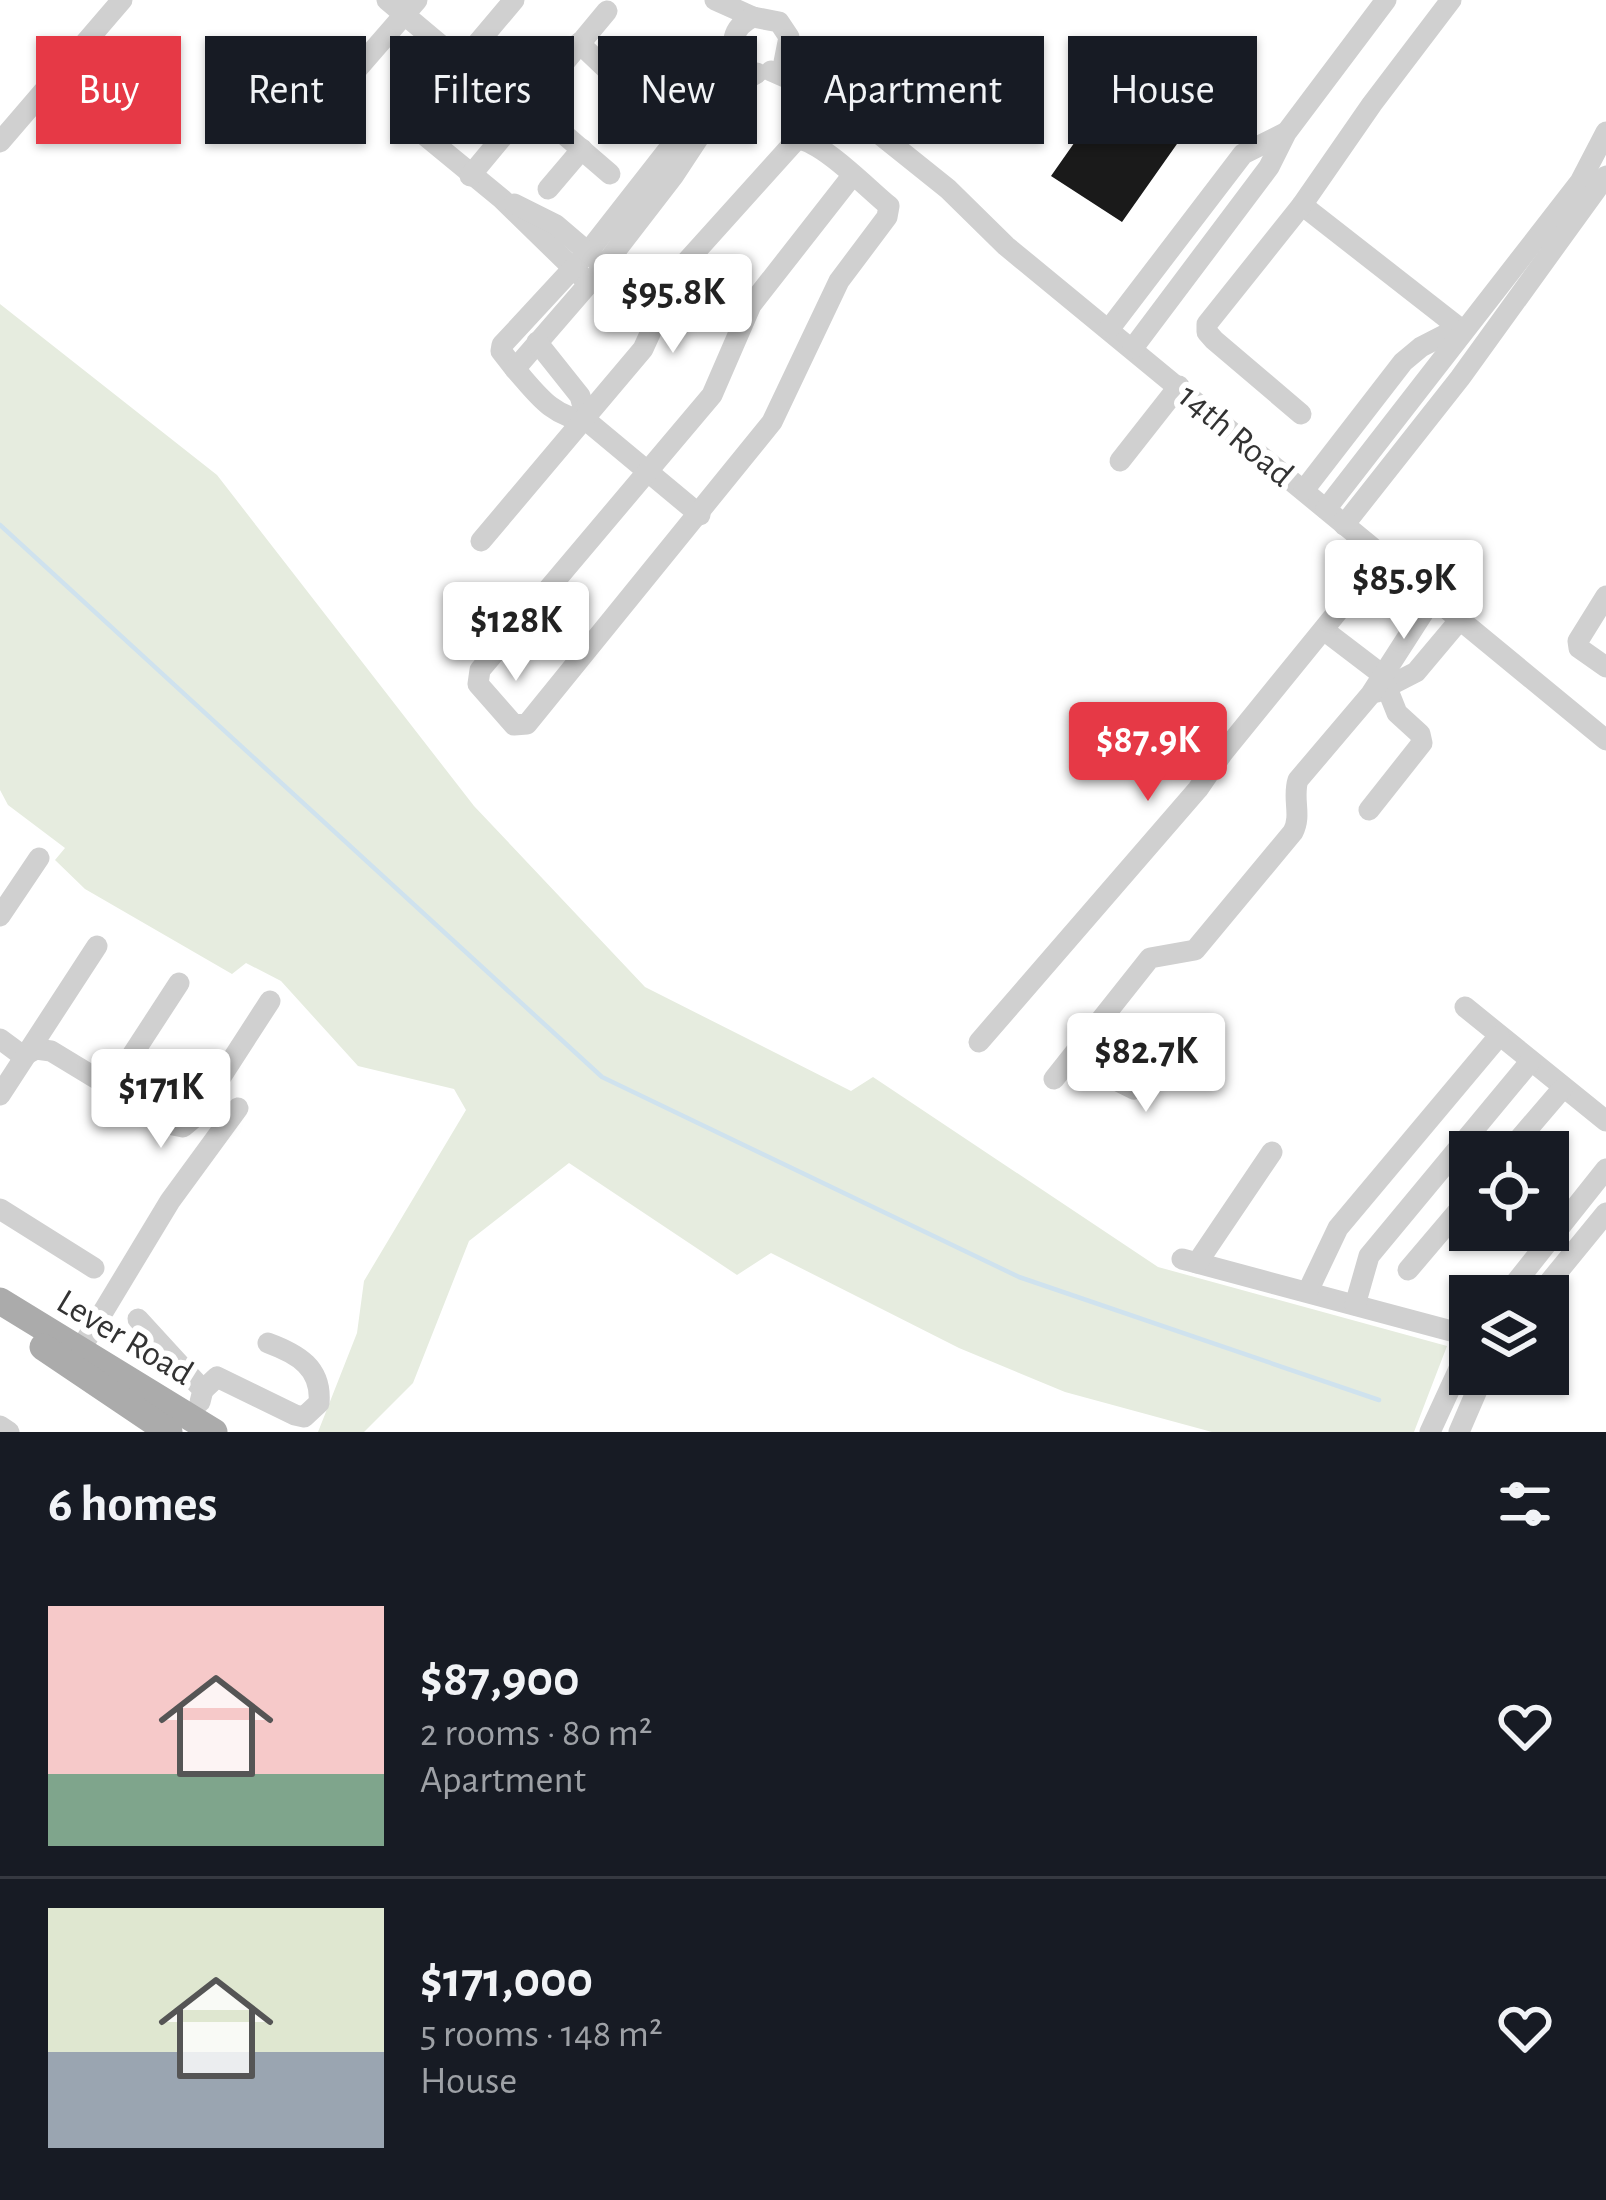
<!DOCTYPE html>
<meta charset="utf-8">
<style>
:root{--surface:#171b24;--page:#20242c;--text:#f1f3f6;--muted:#9ea1a6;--line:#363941;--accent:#e63946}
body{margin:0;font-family:"Alegreya Sans",sans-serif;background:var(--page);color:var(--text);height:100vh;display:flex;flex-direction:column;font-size:45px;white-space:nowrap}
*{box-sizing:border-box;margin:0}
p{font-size:39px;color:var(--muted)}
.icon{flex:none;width:66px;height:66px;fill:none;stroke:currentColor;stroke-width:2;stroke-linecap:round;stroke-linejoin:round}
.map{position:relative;height:1432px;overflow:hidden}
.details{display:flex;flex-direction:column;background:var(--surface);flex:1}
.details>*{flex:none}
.hud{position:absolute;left:36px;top:36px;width:1536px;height:108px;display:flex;gap:24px}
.controls{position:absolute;left:1449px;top:1131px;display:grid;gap:24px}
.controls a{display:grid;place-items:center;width:120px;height:120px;border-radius:0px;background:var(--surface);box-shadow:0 3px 9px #0004;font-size:60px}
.price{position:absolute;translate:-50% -102px;padding:0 27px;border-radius:12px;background:#fff;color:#222;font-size:39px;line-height:78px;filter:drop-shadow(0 3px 6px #0008)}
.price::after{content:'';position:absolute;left:50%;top:72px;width:36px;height:27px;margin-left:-18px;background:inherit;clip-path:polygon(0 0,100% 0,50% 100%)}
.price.current{background:var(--accent);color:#fff}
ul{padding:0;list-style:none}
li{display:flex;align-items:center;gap:36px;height:300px;padding:0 48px}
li+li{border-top:3px solid var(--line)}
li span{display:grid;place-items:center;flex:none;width:336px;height:240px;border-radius:0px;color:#555}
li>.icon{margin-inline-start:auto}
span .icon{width:144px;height:144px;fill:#fffc;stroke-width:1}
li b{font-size:51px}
h2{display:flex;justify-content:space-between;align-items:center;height:144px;padding:0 48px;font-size:51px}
.chip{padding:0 42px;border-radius:0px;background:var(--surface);box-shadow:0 3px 9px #0004;font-size:42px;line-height:108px}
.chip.current{background:var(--accent);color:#fff}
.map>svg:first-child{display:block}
</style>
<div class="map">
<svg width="1606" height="1432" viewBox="0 0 1606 1432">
<rect width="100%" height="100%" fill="#fff"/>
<polygon fill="#e6ecdf" points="0,304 217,475 474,806 645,987 851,1091 873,1077 1158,1267 1447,1346 1414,1432 1212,1432 1065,1392 959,1348 771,1253 737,1275 569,1163 469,1241 413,1383 364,1432 318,1432 357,1333 364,1281 466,1110 454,1089 358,1066 281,981 246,963 232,974 85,889 55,860 65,848 8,805 0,790"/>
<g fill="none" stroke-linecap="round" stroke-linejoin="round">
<polyline stroke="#cfe2ee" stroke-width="4.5" points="0,525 602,1077 1019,1277 1379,1400"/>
</g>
<polygon fill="#1a1a1a" points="1119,79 1147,100 1130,123 1150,137 1163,119 1184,134 1122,222 1051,176"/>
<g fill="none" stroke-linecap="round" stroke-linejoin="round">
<g stroke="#d0d0d0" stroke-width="21">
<polyline points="387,0 462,63"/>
<polyline points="514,0 422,109 417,124 423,134 502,199 581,276"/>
<polyline points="715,0 753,17 779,22 789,37 784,62"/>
<polyline points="579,43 659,119 669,122 689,100"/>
<polyline points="789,50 802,72 948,189 1006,246 1606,740"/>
<polyline points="735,56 721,82 588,252 502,345 501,351 515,369 604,266 674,175 732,87 757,73"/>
<path d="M741,65C728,46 732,27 753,17"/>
<polyline points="608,71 627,51"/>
<polyline points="771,71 796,82 811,95"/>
<polyline points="351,76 417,0"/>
<polyline points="530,105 610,174"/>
<polyline points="0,142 122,0"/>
<polyline points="470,176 607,11"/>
<polyline points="548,189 582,149"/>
<polyline points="514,204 556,225 597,260"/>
<polyline points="1302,205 1462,330"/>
<polyline points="1110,328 1243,154 1285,133"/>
<polyline points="1133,348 1269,167 1286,133 1386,0"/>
<path d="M515,369C538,395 551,416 587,421L580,396L537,342"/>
<polyline points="1301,414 1214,340 1207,332 1207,324 1302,205 1372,104 1451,0"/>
<polyline points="587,421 700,515"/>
<polyline points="1120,461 1179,386"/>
<polyline points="1304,490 1403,362 1421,347 1458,328"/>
<polyline points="1326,509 1580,182 1606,132"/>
<polyline points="1344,525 1460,378 1606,176"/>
<path d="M481,541L643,349L679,270L797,139C822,141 868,189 889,206L887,217L839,281L772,422L527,724L514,725L478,684L480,670L712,395L751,305L852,176"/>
<polyline points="1606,596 1578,641 1579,648 1606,667"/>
<polyline points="1325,631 1384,676"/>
<polyline points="1377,692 1416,672 1458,622"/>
<polyline points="1369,810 1422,743 1420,734 1397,713 1387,688"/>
<polyline points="0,916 39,858"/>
<polyline points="1465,1007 1606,1121"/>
<polyline points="0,1039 23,1056 36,1049 51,1051 173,1125 183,1127 195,1117 270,1001"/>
<polyline points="979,1042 1198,789 1222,754 1352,594"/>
<polyline points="1078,1050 1116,1080 1134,1089 1158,1068 1191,1026"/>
<path d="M1054,1079L1150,958L1195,950L1293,832C1302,815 1292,798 1298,780L1371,694L1432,599"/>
<polyline points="112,1086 179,983"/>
<polyline points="0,1095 97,946"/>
<polyline points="1508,1152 1562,1089"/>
<polyline points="0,1209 94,1268"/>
<polyline points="1182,1259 1470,1336"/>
<polyline points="1197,1263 1272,1152"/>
<polyline points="1408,1270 1470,1197"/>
<polyline points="1308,1291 1338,1228 1499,1036"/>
<polyline points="1505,1296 1606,1169"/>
<polyline points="1538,1296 1606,1213"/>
<polyline points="1355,1305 1369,1256 1530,1062"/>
<polyline points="138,1319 203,1390 200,1402"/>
<polyline points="80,1350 170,1201 238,1108"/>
<path d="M203,1390L217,1377L295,1415L304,1417L319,1403C322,1368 298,1354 268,1343"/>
<polyline points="0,1426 9,1432"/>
<polyline points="1430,1432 1470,1345"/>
<polyline points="1459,1432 1484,1374"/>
</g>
<g stroke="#ababab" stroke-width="27">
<polyline points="0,1301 214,1432"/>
<polyline points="43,1347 169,1432"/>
</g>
</g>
<g text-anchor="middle" stroke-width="12" stroke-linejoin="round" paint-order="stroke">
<g font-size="36" fill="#333" stroke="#fff">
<text transform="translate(1237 434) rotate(40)" y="13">14th Road</text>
<text transform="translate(126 1336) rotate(31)" y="13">Lever Road</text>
</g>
</g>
</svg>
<div class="controls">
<a><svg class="icon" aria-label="locate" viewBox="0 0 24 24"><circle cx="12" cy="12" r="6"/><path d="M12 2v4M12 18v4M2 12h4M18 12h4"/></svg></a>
<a><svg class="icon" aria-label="layers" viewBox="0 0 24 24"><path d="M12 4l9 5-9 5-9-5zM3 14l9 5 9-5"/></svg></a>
</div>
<b class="price" style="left:673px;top:356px">$95.8K</b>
<b class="price" style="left:1404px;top:642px">$85.9K</b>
<b class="price" style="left:516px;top:684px">$128K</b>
<b class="price current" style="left:1148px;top:804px">$87.9K</b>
<b class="price" style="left:1146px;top:1115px">$82.7K</b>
<b class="price" style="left:161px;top:1151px">$171K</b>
<div class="hud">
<a class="chip current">Buy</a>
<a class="chip">Rent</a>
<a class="chip">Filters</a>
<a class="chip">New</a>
<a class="chip">Apartment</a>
<a class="chip">House</a>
</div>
</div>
<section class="details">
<h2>6 homes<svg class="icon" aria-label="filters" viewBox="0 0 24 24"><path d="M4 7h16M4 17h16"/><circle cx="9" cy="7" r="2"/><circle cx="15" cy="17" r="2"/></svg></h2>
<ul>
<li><span style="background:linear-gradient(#f6c9c9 70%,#7fa58c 0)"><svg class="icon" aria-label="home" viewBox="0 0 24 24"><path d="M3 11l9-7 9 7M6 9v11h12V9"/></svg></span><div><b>$87,900</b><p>2 rooms · 80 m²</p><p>Apartment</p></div><svg class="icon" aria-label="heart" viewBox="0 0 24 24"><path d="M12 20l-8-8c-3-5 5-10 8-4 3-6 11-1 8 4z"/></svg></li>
<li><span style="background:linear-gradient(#dfe7d0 60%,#9aa5b1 0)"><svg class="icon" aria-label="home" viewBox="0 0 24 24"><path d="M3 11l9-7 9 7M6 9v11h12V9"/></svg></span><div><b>$171,000</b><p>5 rooms · 148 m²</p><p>House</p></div><svg class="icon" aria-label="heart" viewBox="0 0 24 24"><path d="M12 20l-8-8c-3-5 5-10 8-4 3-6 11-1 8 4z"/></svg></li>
</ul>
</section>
